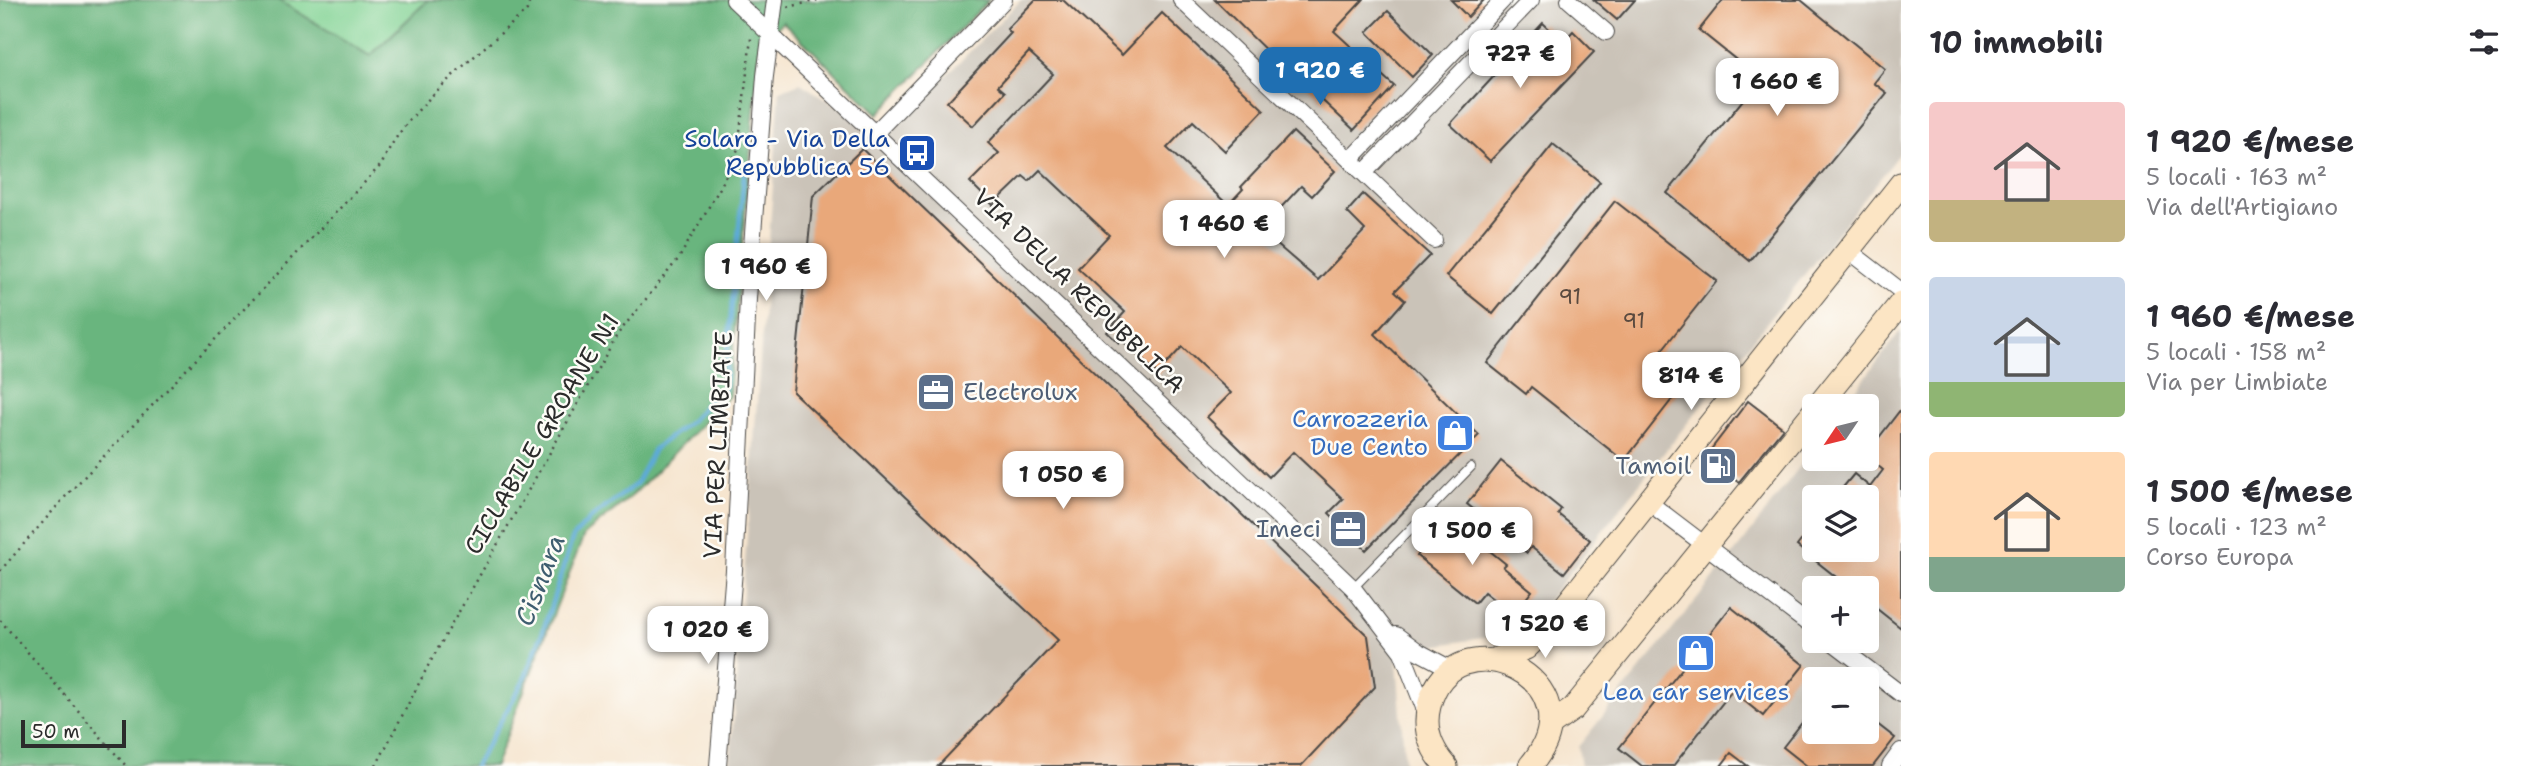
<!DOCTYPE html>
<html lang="it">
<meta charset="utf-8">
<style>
:root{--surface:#fff;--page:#f2f2f3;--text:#2b2b33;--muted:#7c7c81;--accent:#1f6fb2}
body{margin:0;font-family:"Shantell Sans",sans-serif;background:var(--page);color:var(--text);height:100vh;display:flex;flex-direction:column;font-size:26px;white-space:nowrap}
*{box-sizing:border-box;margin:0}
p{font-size:23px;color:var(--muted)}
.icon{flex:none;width:38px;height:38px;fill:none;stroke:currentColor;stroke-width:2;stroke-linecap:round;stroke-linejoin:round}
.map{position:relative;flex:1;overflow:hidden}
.side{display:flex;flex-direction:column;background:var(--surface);width:630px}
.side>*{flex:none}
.needle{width:46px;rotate:235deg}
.fabs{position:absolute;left:1802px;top:394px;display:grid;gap:14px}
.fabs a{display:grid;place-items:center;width:77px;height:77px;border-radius:7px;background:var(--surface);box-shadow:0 7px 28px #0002;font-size:35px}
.scale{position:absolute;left:21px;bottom:18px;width:105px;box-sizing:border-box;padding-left:7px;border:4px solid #2b2b2b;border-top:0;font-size:19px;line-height:24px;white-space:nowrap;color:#2b2b2b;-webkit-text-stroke:5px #fdfcf7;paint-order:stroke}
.price{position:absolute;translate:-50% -60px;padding:0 16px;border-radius:14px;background:#fff;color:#222;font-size:23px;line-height:46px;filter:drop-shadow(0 2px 4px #0008)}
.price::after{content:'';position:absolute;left:50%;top:42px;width:21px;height:16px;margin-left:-10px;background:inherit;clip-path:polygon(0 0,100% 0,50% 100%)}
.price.current{background:var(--accent);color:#fff}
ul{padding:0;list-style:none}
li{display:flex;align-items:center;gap:21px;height:175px;padding:0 28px}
li span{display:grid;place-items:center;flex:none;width:196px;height:140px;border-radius:7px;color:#555}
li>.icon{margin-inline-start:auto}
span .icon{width:84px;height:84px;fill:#fffc;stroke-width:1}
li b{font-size:30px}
h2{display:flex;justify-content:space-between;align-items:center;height:84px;padding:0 28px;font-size:30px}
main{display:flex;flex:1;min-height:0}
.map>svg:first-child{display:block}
</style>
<main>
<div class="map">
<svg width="1901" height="766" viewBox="0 0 1901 766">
<rect width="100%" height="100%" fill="#fdfcf7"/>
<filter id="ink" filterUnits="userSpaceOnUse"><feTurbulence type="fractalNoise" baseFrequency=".0143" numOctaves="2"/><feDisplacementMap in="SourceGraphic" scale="14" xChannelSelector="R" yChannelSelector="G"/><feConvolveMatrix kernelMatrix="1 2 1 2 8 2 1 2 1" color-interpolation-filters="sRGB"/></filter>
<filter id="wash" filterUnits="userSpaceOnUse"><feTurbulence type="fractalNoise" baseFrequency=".00686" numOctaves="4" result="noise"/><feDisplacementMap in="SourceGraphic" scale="28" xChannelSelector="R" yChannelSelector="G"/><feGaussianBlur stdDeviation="1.57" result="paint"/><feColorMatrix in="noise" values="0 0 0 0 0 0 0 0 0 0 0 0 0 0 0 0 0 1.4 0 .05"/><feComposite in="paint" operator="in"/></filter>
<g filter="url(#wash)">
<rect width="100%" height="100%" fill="#f6e5cf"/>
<g fill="#cac3b8" fill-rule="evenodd">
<polygon points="1021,0 1901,0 1901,152 1533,619 1508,634 1439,645 1397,662 1405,766 730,766 780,91 800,83 886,136"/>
<path d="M1901,330V766H1581L1578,747L1744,541L1815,446V458H1867V406H1844ZM1815,497H1867V550H1815ZM1815,588H1867V640H1815ZM1815,679H1867V732H1815Z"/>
</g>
<polygon fill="#82d394" stroke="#567f60" stroke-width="2" points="278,0 428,0 370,56"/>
<polygon fill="#69b57e" stroke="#4a7054" stroke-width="2" points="0,0 278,0 370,56 428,0 989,0 878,114 783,22 760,44 729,396 634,494 584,535 495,766 0,766"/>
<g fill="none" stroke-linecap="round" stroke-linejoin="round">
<polyline stroke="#5daad7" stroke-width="4.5" points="475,766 523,682 543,631 573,537 590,519 636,484 654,449 691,421 714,395 724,390 745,163"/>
</g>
<g id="blocks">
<g fill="#e9a87a">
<polygon points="1035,0 1063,0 1122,55 1162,13 1264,110 1225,151 1193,121 1167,148 1228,205 1243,189 1241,187 1293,132 1335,171 1312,196 1301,186 1260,230 1318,280 1365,230 1347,212 1363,194 1430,255 1395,291 1405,300 1375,334 1479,435 1366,550 1329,513 1343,499 1293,452 1269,477 1207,417 1231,393 1182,347 1157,374 1122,340 1119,343 1107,332 1125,312 1078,268 1109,235 1040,170 1029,181 1023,176 993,205 970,182 999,153 988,143 1053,74 1029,52 998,86 1005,92 973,126 947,102 1011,33 1007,29"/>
<polygon points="1215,0 1363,0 1334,31 1394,86 1354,130 1294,74 1292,76"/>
<polygon points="1451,0 1484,0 1468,17"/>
<polygon points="1594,0 1635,0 1617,20"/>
<polygon points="1723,0 1801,0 1885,69 1874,83 1887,93 1750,261 1667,193 1760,79 1699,30"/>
<polygon points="1388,11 1433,55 1412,77 1367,32"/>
<polygon points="1543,23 1563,42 1573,31 1594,52 1490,161 1450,124"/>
<polygon points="1553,144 1600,182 1493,314 1446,276"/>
<polygon points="862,149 1368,636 1375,687 1301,766 938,766 1058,640 793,392 813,196"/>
<polygon points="1615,201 1717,281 1654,360 1684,384 1624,461 1531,387 1526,394 1487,363"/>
<polygon points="1748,401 1783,428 1739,482 1706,456"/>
<polygon points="1901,409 1901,628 1867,601 1867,588 1850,588 1797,546 1815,523 1815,550 1867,550 1867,497 1835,497 1854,474 1870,487 1883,470 1867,457 1867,453"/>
<polygon points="1501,461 1561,509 1558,514 1590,540 1564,573 1531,547 1527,553 1467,504"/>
<polygon points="1448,517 1506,564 1503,567 1532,591 1513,615 1484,592 1475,603 1417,556"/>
<polygon points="1731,607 1804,665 1763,716 1732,691 1673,766 1642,766 1619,748"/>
<polygon points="1815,706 1815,732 1867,732 1867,716 1895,738 1873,766 1807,766 1783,747"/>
<polygon points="1731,753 1748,766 1721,766"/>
</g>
</g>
</g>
<g filter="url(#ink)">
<use href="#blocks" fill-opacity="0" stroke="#494744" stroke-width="2"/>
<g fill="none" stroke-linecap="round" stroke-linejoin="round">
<defs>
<polyline id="lane" points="1353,588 1471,467"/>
<g id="street">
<polyline points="734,0 1353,588 1402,652 1427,715"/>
<polyline points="1181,0 1434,240"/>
<polyline points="1569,0 1606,32"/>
<polyline points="875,133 1004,0"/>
<polyline points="1350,160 1503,0"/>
<polyline points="1364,173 1531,0"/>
<polyline points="1848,250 1901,291"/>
<polyline points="1647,501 1815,629"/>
<polyline points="1396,635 1419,652 1453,670"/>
<polyline points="1830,640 1901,694"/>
<polyline points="718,766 734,570 748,299 765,76 775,0"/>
<polyline points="1890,766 1901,751"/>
</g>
<g id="secondary">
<polyline points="1818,406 1901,303"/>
<polyline points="1493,660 1526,648 1551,624 1901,184"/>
<polyline points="1550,725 1573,709 1815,410"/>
<path d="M1446,766C1431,749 1423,729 1429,706C1452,611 1603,680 1530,766"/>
</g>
</defs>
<use href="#lane" stroke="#494744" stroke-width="10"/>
<use href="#street" stroke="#494744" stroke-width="18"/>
<use href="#secondary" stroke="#494744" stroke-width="25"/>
<g stroke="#494744" stroke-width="2.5" stroke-dasharray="2 5" stroke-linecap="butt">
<polyline points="788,7 819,0"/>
<path d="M0,571L66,496L382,164C402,111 484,50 527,10L530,0"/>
<polyline points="0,620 126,766"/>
<polyline points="376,766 428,666 617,335 679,258 721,186 738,149 751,38"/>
</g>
<use href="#lane" stroke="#fff" stroke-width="8"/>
<use href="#street" stroke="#fff" stroke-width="16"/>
<use href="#secondary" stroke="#fce5c4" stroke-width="23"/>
</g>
</g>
<defs>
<symbol id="bus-square" viewBox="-11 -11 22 22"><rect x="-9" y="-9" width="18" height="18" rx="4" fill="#1a4fb4" stroke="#fdfcf7"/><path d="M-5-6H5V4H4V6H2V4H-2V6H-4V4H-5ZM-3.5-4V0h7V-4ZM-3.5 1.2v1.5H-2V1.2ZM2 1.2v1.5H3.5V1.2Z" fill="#fff"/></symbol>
<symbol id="office-square" viewBox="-11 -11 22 22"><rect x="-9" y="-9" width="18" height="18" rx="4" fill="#5c6f8a" stroke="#fdfcf7"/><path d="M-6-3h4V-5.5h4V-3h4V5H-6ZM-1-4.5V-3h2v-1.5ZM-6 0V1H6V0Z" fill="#fff"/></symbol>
<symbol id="shop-square" viewBox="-11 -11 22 22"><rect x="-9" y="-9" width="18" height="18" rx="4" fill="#3f7fe0" stroke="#fdfcf7"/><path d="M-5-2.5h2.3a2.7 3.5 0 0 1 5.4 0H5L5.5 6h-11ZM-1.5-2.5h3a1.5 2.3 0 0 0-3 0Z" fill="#fff"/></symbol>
<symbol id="fuel-square" viewBox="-11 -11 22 22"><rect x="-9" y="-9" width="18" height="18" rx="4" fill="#5c6f8a" stroke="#fdfcf7"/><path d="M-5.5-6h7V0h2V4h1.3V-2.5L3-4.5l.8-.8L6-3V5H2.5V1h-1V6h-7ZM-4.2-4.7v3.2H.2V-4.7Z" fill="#fff"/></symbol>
</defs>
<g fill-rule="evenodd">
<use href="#bus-square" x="895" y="131" width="44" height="44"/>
<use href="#office-square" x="914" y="370" width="44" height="44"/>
<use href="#shop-square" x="1433" y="411" width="44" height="44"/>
<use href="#fuel-square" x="1696" y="444" width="44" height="44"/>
<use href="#office-square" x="1326" y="507" width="44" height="44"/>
<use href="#shop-square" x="1674" y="631" width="44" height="44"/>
</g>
<g text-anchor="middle" stroke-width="5" stroke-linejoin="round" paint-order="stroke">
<g font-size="21" fill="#5a4a3f">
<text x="1570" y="304">91</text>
<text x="1634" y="328">91</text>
</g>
<g font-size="24" fill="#164399" stroke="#fdfcf7" text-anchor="end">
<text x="890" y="147">Solaro - Via Della<tspan x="890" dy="28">Repubblica 56</tspan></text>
</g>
<g font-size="24" fill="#2b2b2b" stroke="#fdfcf7">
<text transform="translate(1079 291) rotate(44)" y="8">VIA DELLA REPUBBLICA</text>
<text transform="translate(542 434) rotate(-59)" y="8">CICLABILE GROANE N.1</text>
<text transform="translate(718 445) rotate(-87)" y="8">VIA PER LIMBIATE</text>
</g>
<g font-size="24" fill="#4e5e75" stroke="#fdfcf7" text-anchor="end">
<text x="963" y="400" text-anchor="start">Electrolux</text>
<text x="1691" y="474">Tamoil</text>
<text x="1321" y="537">Imeci</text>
</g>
<g font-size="24" fill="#366cbe" stroke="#fdfcf7" text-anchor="end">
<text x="1428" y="427">Carrozzeria<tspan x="1428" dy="28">Due Cento</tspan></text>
<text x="1696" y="700" text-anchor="middle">Lea car services</text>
</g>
<g font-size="26" font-style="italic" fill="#3f5e70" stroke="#fdfcf7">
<text transform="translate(540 580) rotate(-69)" y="9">Cisnara</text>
</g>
</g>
</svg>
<div class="fabs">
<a><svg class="needle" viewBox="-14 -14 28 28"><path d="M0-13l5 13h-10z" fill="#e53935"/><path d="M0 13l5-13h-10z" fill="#7c7c81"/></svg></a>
<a><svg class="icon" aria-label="layers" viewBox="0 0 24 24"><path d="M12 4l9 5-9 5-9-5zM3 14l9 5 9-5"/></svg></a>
<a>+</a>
<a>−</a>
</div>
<div class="scale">50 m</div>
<b class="price" style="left:1520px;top:90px">727 €</b>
<b class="price current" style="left:1320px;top:107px">1 920 €</b>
<b class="price" style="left:1777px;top:118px">1 660 €</b>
<b class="price" style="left:1224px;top:260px">1 460 €</b>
<b class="price" style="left:766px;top:303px">1 960 €</b>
<b class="price" style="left:1691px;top:412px">814 €</b>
<b class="price" style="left:1063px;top:511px">1 050 €</b>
<b class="price" style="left:1472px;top:567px">1 500 €</b>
<b class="price" style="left:1545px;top:660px">1 520 €</b>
<b class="price" style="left:708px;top:666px">1 020 €</b>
</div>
<section class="side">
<h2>10 immobili<svg class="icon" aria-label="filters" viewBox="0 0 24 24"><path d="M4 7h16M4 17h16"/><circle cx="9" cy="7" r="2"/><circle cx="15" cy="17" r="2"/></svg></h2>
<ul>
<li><span style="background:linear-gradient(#f6c9c9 70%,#c2b280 0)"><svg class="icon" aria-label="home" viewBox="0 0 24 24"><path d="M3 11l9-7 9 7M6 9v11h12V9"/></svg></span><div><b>1 920 €/mese</b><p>5 locali · 163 m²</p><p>Via dell'Artigiano</p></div></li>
<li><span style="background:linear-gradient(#c9d6e8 75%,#8fb573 0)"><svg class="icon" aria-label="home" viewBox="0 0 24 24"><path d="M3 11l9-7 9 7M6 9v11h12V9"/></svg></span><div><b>1 960 €/mese</b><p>5 locali · 158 m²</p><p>Via per Limbiate</p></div></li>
<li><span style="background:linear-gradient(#ffd9b3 75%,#7fa58c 0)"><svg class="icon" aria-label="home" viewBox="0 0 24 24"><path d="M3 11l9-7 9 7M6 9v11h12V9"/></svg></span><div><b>1 500 €/mese</b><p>5 locali · 123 m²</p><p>Corso Europa</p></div></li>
</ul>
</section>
</main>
